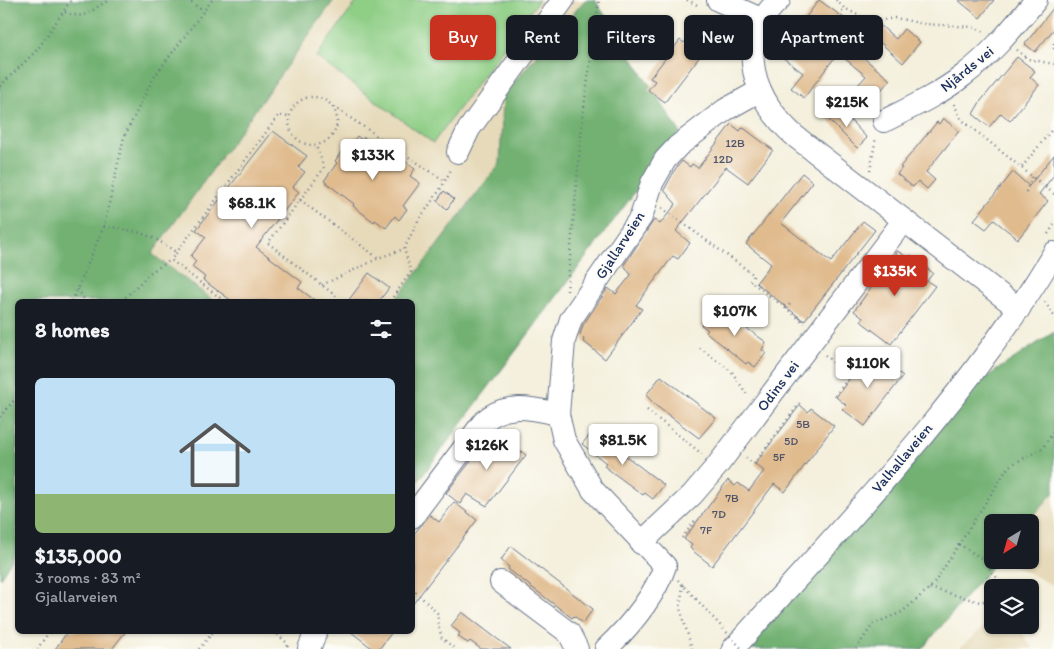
<!DOCTYPE html>
<meta charset="utf-8">
<style>
:root{--surface:#171b24;--page:#20242c;--text:#f1f3f6;--muted:#9ea1a6;--line:#363941;--accent:#c8321e}
body{margin:0;font-family:Itim,sans-serif;background:var(--page);color:var(--text);height:100vh;display:flex;flex-direction:column;font-size:19px;white-space:nowrap}
*{box-sizing:border-box;margin:0}
p{font-size:16px;color:var(--muted)}
.icon{flex:none;width:28px;height:28px;fill:none;stroke:currentColor;stroke-width:2;stroke-linecap:round;stroke-linejoin:round}
.map{position:relative;flex:1;overflow:hidden}
.details{position:absolute;left:15px;top:299px;width:400px;height:335px;display:flex;flex-direction:column;background:var(--surface);border-radius:8px;box-shadow:0 1px 4px #0004}
.details>*{flex:none}
.top-card{position:absolute;left:430px;top:15px;width:475px;height:45px;display:flex;gap:10px}
.needle{width:32px;rotate:217deg}
.controls{position:absolute;left:984px;top:514px;display:grid;gap:10px}
.controls a{display:grid;place-items:center;width:55px;height:55px;border-radius:8px;background:var(--surface);box-shadow:0 1px 4px #0004;font-size:25px}
.price{position:absolute;translate:-50% -42px;padding:0 11px;border-radius:5px;background:#fff;color:#222;font-size:16px;line-height:32px;filter:drop-shadow(0 1px 2px #0008)}
.price::after{content:'';position:absolute;left:50%;top:30px;width:15px;height:11px;margin-left:-8px;background:inherit;clip-path:polygon(0 0,100% 0,50% 100%)}
.price.on{background:var(--accent);color:#fff}
ul{padding:0;list-style:none}
li{display:grid;align-content:center;gap:10px;height:265px;padding:0 20px}
li+li{border-top:1px solid var(--line)}
li span{display:grid;place-items:center;height:155px;border-radius:8px;color:#555}
li>.icon{margin-inline-start:auto}
span .icon{width:90px;height:90px;fill:#fffc;stroke-width:1}
li b{font-size:21px}
h2{display:flex;justify-content:space-between;align-items:center;height:60px;padding:0 20px;font-size:21px}
.chip{padding:0 18px;border-radius:8px;background:var(--surface);box-shadow:0 1px 4px #0004;font-size:18px;line-height:45px}
.chip.on{background:var(--accent);color:#fff}
.map>svg:first-child{display:block}
</style>
<div class="map">
<svg width="1054" height="649" viewBox="0 0 1054 649">
<rect width="100%" height="100%" fill="#fdfcf7"/>
<filter id="ink" filterUnits="userSpaceOnUse"><feTurbulence type="fractalNoise" baseFrequency=".02" numOctaves="2"/><feDisplacementMap in="SourceGraphic" scale="10" xChannelSelector="R" yChannelSelector="G"/><feConvolveMatrix kernelMatrix="1 2 1 2 8 2 1 2 1" color-interpolation-filters="sRGB"/></filter>
<filter id="wash" filterUnits="userSpaceOnUse"><feTurbulence type="fractalNoise" baseFrequency=".0096" numOctaves="4" result="noise"/><feDisplacementMap in="SourceGraphic" scale="20" xChannelSelector="R" yChannelSelector="G"/><feGaussianBlur stdDeviation="1.12" result="paint"/><feColorMatrix in="noise" values="0 0 0 0 0 0 0 0 0 0 0 0 0 0 0 0 0 1.4 0 .05"/><feComposite in="paint" operator="in"/></filter>
<g filter="url(#wash)">
<rect width="100%" height="100%" fill="#f4f0dd"/>
<g fill="#e6daba">
<polygon points="334,0 585,0 503,95 500,163 395,301 214,301 152,254"/>
<polygon points="1054,492 1054,586 1003,560 1030,560 1028,522"/>
<polygon points="992,619 992,625 1017,625 1033,649 959,649"/>
</g>
<polygon fill="#8ece85" stroke="#547e72" points="358,0 539,0 433,143 316,57"/>
<g fill="#72b172" stroke="#467068">
<polygon points="0,0 334,0 152,254 214,301 18,301 17,552 0,578"/>
<polygon points="585,0 595,0 680,132 413,488 412,301 395,301 500,163 503,95"/>
<polygon points="1054,332 1054,492 1028,522 992,522 992,560 997,560 922,649 743,649 976,384"/>
</g>
<g id="blocks">
<g fill="#e0bb8e">
<polygon points="819,0 858,28 846,43 890,80 874,98 858,85 866,76 838,53 804,98 791,88 803,73 778,54"/>
<polygon points="958,0 994,0 980,18"/>
<polygon points="1054,7 1054,29 1035,52 1025,44"/>
<polygon points="881,26 896,39 904,29 920,42 903,63 873,36"/>
<polygon points="690,34 707,47 665,102 648,90 655,81 650,78 680,40 684,43"/>
<polygon points="1017,57 1035,71 1030,77 1039,85 1010,121 1001,113 989,127 973,114 980,102"/>
<polygon points="838,107 867,138 857,148 827,118"/>
<polygon points="943,118 959,131 926,172 935,180 927,189 918,181 913,187 897,174 902,168 900,167 937,122 939,124"/>
<polygon points="731,124 740,131 742,128 745,129 773,150 748,183 726,167 676,231 690,243 678,259 673,256 636,305 642,309 605,359 583,341 584,339 580,335 583,325 608,288 616,294 631,275 624,265 654,220 660,224 676,204 664,190 676,168 682,161 690,167 692,164 698,168"/>
<polygon points="273,131 307,156 298,167 305,172 293,187 299,192 256,247 302,282 298,288 316,301 232,301 203,280 205,277 192,267 196,261 191,256 206,237 196,230"/>
<polygon points="357,136 362,140 364,137 397,162 401,158 415,169 410,176 420,183 403,206 407,209 399,220 395,216 386,228 375,220 374,222 353,206 354,204 324,181 337,163 335,161 345,146 348,148"/>
<polygon points="1054,155 1054,175 1039,194 1048,201 1018,239 994,220 986,229 974,220 1013,172 1029,186"/>
<polygon points="802,173 813,182 781,223 831,262 863,221 875,230 804,321 756,283 771,264 746,244"/>
<polygon points="444,191 454,199 447,209 437,201"/>
<polygon points="898,251 908,258 910,255 933,273 927,281 935,286 891,344 863,323 861,321 863,318 854,311"/>
<polygon points="369,273 389,288 379,301 348,301"/>
<polygon points="716,307 766,342 762,350 766,353 755,367 748,362 746,364 706,332 708,330 701,325"/>
<polygon points="867,355 877,363 880,359 903,376 865,426 842,409 846,405 836,397"/>
<polygon points="661,376 716,418 699,438 655,405 646,395"/>
<polygon points="800,405 808,412 811,408 834,426 785,492 774,484 712,566 693,551 690,548 692,545 684,539 728,480 735,486 738,483 749,491 764,471 755,464"/>
<polygon points="593,431 664,485 653,499 645,493 643,495 604,466 606,463 582,444"/>
<polygon points="492,434 500,440 502,437 526,455 487,506 467,494 460,504 446,493"/>
<polygon points="454,502 477,520 412,605 412,536 430,515 439,522"/>
<polygon points="511,546 593,609 583,623 574,616 572,618 508,569 509,567 501,560"/>
<polygon points="462,612 492,635 511,649 481,649 470,641 468,643 463,640 458,636 460,633 451,626"/>
<polygon points="68,631 126,631 112,649 55,649"/>
<polygon points="350,631 393,631 379,649 373,649"/>
</g>
</g>
</g>
<g filter="url(#ink)">
<use href="#blocks" fill-opacity="0" stroke="#67738a" stroke-width="1"/>
<g fill="none" stroke-linecap="round" stroke-linejoin="round">
<defs>
<g id="minor">
<polyline points="718,0 763,20"/>
<path d="M779,0C732,43 754,101 796,137L1019,309"/>
<path d="M884,121C912,107 940,94 964,75C992,54 1014,26 1036,0"/>
<polyline points="458,152 469,129 563,0"/>
<path d="M412,517L482,424C502,401 531,408 558,414"/>
<polyline points="641,543 692,495 717,466 904,220"/>
<polyline points="501,582 569,633 577,649"/>
<polyline points="309,649 316,631"/>
<path d="M606,649C630,626 654,598 665,566L593,490L564,440L558,414L564,341L571,319L641,217L652,183L665,160L678,146L725,110L759,91"/>
<path d="M733,649C846,523 967,399 1054,253"/>
</g>
</defs>
<use href="#minor" stroke="#67738a" stroke-width="24"/>
<g stroke="#67738a" stroke-width="2.5" stroke-dasharray="1 4" stroke-linecap="butt">
<polyline points="187,0 204,11"/>
<polyline points="687,0 699,6"/>
<polyline points="836,0 844,8 872,22 895,18 924,24 973,27 985,32"/>
<path d="M65,12C89,22 90,8 110,0"/>
<polyline points="839,15 844,8"/>
<polyline points="1054,43 1054,49"/>
<polyline points="1017,50 1028,59 1054,64"/>
<polyline points="0,86 38,49 71,0"/>
<circle cx="313" cy="121" r="24"/>
<polyline points="954,104 961,119 1054,194"/>
<polyline points="334,107 445,181"/>
<polyline points="1022,167 1054,127"/>
<polyline points="870,171 876,137"/>
<polyline points="1026,192 1032,176"/>
<polyline points="300,200 324,168 316,146"/>
<polyline points="662,208 754,275 750,281 805,323"/>
<path d="M104,226C137,231 150,233 177,253"/>
<polyline points="1048,234 1054,225"/>
<polyline points="322,285 377,259"/>
<polyline points="78,289 85,301"/>
<polyline points="567,291 583,114 599,0"/>
<polyline points="336,296 268,243 300,200 378,258 404,249"/>
<polyline points="72,301 104,226 124,137 154,77 212,0"/>
<polyline points="122,301 151,272 171,260"/>
<polyline points="224,301 171,260 279,115 288,117"/>
<polyline points="390,301 411,272 404,249 418,221 440,190 452,168"/>
<polyline points="1045,302 1054,316"/>
<polyline points="786,309 790,304"/>
<polyline points="700,348 732,372 748,396"/>
<polyline points="825,355 849,377"/>
<polyline points="835,396 867,353"/>
<polyline points="647,410 702,454"/>
<polyline points="0,417 18,396"/>
<polyline points="746,458 754,464 800,403"/>
<polyline points="682,538 696,519"/>
<polyline points="959,544 984,560 1002,585 1007,588"/>
<polyline points="678,580 696,599"/>
<polyline points="683,585 680,608 692,649"/>
<polyline points="412,588 437,613 441,637 455,649"/>
<polyline points="930,588 980,602 992,599"/>
<polyline points="1030,604 1031,605"/>
<polyline points="274,631 287,643 288,649"/>
<polyline points="37,649 50,631"/>
<polyline points="199,649 214,631"/>
<polyline points="856,649 873,624 902,612 933,585 1009,466 1042,449 1054,431"/>
</g>
<use href="#minor" stroke="#fff" stroke-width="22"/>
<polyline stroke="#67738a" stroke-width="2.5" stroke-dasharray="1 4" stroke-linecap="butt" points="696,599 742,649"/>
</g>
</g>
<g text-anchor="middle" stroke-width="4" stroke-linejoin="round" paint-order="stroke">
<g font-size="12" fill="#4c526a">
<text x="735" y="147">12B</text>
<text x="723" y="163">12D</text>
<text x="803" y="428">5B</text>
<text x="791" y="445">5D</text>
<text x="779" y="461">5F</text>
<text x="732" y="502">7B</text>
<text x="719" y="518">7D</text>
<text x="706" y="534">7F</text>
</g>
<g font-size="15" fill="#1b2f5e" stroke="#fdfcf7">
<text transform="translate(967 69) rotate(-39)" y="5">Njårds vei</text>
<text transform="translate(620 245) rotate(-57)" y="5">Gjallarveien</text>
<text transform="translate(778 386) rotate(-53)" y="5">Odins vei</text>
<text transform="translate(902 458) rotate(-50)" y="5">Valhallaveien</text>
</g>
</g>
</svg>
<div class="controls">
<a><svg class="needle" viewBox="-14 -14 28 28"><path d="M0-13l5 13h-10z" fill="#e53935"/><path d="M0 13l5-13h-10z" fill="#9ea1a6"/></svg></a>
<a><svg class="icon" aria-label="layers" viewBox="0 0 24 24"><path d="M12 4l9 5-9 5-9-5zM3 14l9 5 9-5"/></svg></a>
</div>
<b class="price" style="left:847px;top:128px">$215K</b>
<b class="price" style="left:373px;top:181px">$133K</b>
<b class="price" style="left:252px;top:229px">$68.1K</b>
<b class="price on" style="left:895px;top:297px">$135K</b>
<b class="price" style="left:735px;top:337px">$107K</b>
<b class="price" style="left:868px;top:389px">$110K</b>
<b class="price" style="left:623px;top:466px">$81.5K</b>
<b class="price" style="left:487px;top:471px">$126K</b>
<div class="top-card">
<a class="chip on">Buy</a>
<a class="chip">Rent</a>
<a class="chip">Filters</a>
<a class="chip">New</a>
<a class="chip">Apartment</a>
</div>
<section class="details">
<h2>8 homes<svg class="icon" aria-label="filters" viewBox="0 0 24 24"><path d="M4 7h16M4 17h16"/><circle cx="9" cy="7" r="2"/><circle cx="15" cy="17" r="2"/></svg></h2>
<ul>
<li><span style="background:linear-gradient(#bfe0f5 75%,#8fb573 0)"><svg class="icon" aria-label="home" viewBox="0 0 24 24"><path d="M3 11l9-7 9 7M6 9v11h12V9"/></svg></span><div><b>$135,000</b><p>3 rooms · 83 m²</p><p>Gjallarveien</p></div></li>
</ul>
</section>
</div>
